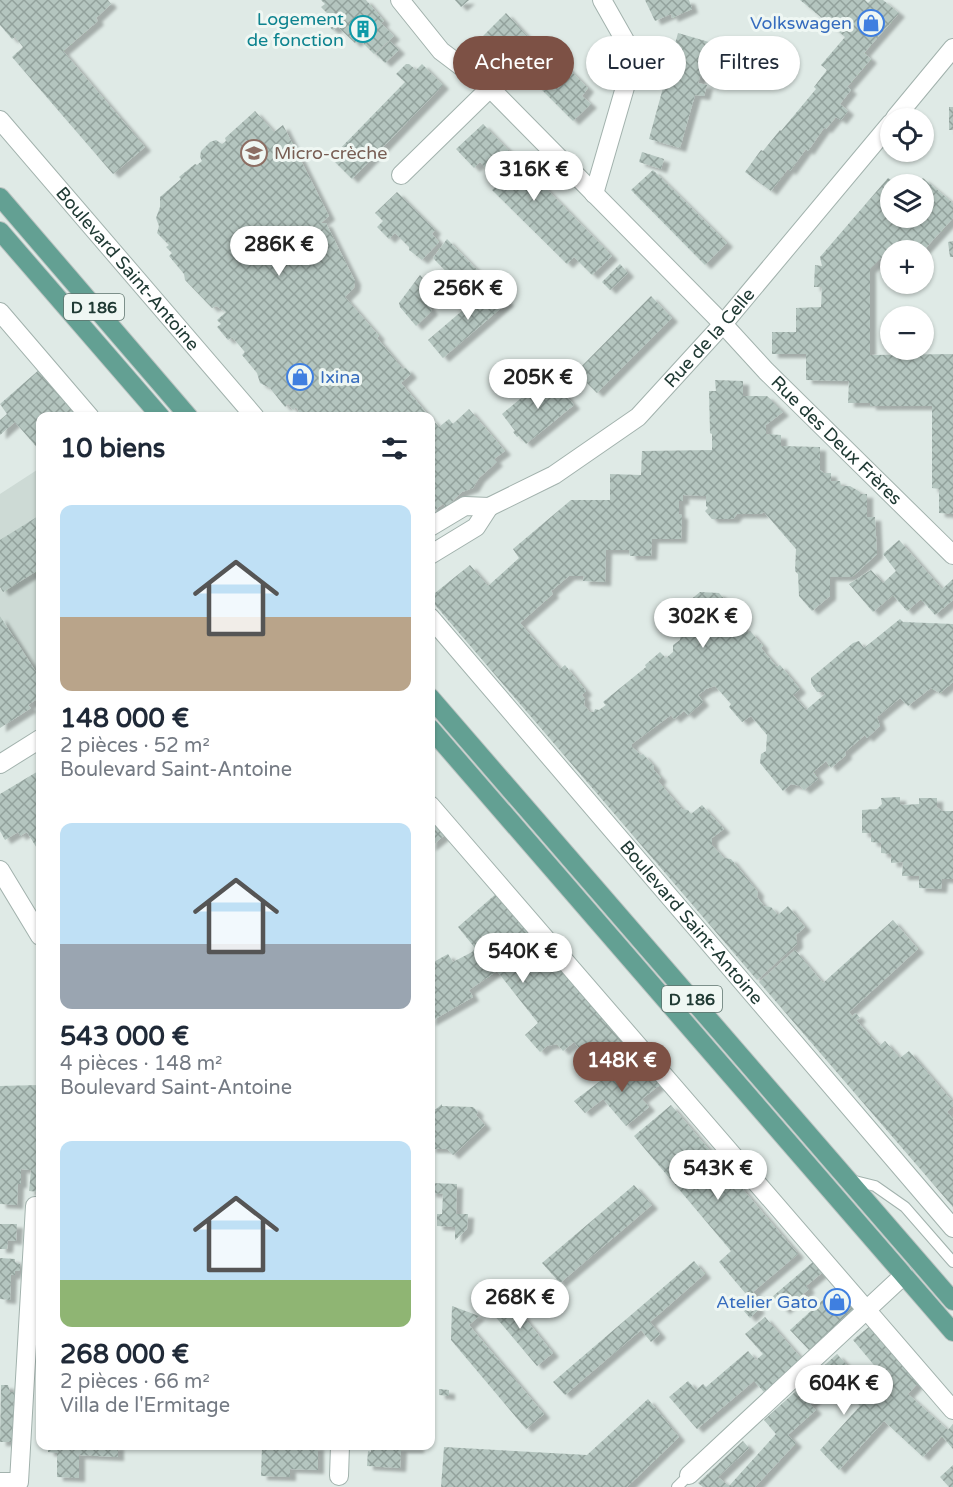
<!DOCTYPE html>
<html lang="fr">
<meta charset="utf-8">
<style>
:root{--surface:#fff;--page:#f2f2f3;--text:#1f2937;--muted:#747a83;--accent:#7d5145}
body{margin:0;font-family:"Varela Round",sans-serif;background:var(--page);color:var(--text);height:100vh;display:flex;flex-direction:column;font-size:22px;white-space:nowrap}
*{box-sizing:border-box;margin:0}
p{font-size:20px;color:var(--muted)}
.icon{flex:none;width:33px;height:33px;fill:none;stroke:currentColor;stroke-width:2;stroke-linecap:round;stroke-linejoin:round}
.map{position:relative;flex:1;overflow:hidden}
.drawer{position:absolute;left:36px;top:412px;width:399px;height:1038px;display:flex;flex-direction:column;background:var(--surface);border-radius:12px;box-shadow:0 2px 4px #0004}
.drawer>*{flex:none}
.guide{position:absolute;left:453px;top:36px;width:410px;height:54px;display:flex;gap:12px}
.tools{position:absolute;left:880px;top:108px;display:grid;gap:12px}
.tools a{display:grid;place-items:center;width:54px;height:54px;border-radius:50%;background:var(--surface);box-shadow:0 2px 4px #0004;font-size:30px}
.price{position:absolute;translate:-50% -51px;padding:0 14px;border-radius:21px;background:#fff;color:#222;font-size:20px;line-height:39px;filter:drop-shadow(0 2px 3px #0008)}
.price::after{content:'';position:absolute;left:50%;top:36px;width:18px;height:14px;margin-left:-9px;background:inherit;clip-path:polygon(0 0,100% 0,50% 100%)}
.price.selected{background:var(--accent);color:#fff}
ul{padding:0;list-style:none}
li{display:grid;align-content:center;gap:12px;height:318px;padding:0 24px}
li span{display:grid;place-items:center;height:186px;border-radius:12px;color:#555}
li>.icon{margin-inline-start:auto}
span .icon{width:108px;height:108px;fill:#fffc;stroke-width:1}
li b{font-size:26px}
h2{display:flex;justify-content:space-between;align-items:center;height:72px;padding:0 24px;font-size:26px}
.pill{padding:0 21px;border-radius:27px;background:var(--surface);box-shadow:0 2px 4px #0004;font-size:21px;line-height:54px}
.pill.selected{background:var(--accent);color:#fff}
.map>svg:first-child{display:block}
</style>
<div class="map">
<svg width="953" height="1487" viewBox="0 0 953 1487">
<defs>
<pattern id="building-cross-hatch" width="8" height="8" patternUnits="userSpaceOnUse" patternTransform="scale(1.5)"><rect width="8" height="8" fill="#b4c5bf"/><path d="M0 0l8 8M0 8l8-8" fill="none" stroke="#92a19c"/></pattern>
<filter id="shadow"><feDropShadow dx="6" dy="4" stdDeviation="1.5" flood-color="#0004"/></filter>
</defs>
<rect width="100%" height="100%" fill="#dfeae6"/>
<polygon fill="#cddad5" points="40,468 40,678 0,616 0,494"/>
<g fill="url(#building-cross-hatch)" filter="url(#shadow)">
<polygon points="0,0 108,0 111,4 96,18 98,21 63,51 145,147 113,174 12,57 23,47 15,37 12,39 0,25"/>
<polygon points="321,0 366,0 384,21 381,23 394,36 374,54 359,39 355,43 338,27 333,30 326,24 332,18 321,7 325,4"/>
<polygon points="455,0 469,0 461,7"/>
<polygon points="645,0 689,0 692,9 672,18 671,14 655,21"/>
<polygon points="800,0 865,0 868,3 871,0 883,0 899,13 864,53 871,59 847,87 851,90 840,104 848,111 841,120 836,117 826,129 824,128 808,151 806,149 790,171 788,169 771,191 745,172 761,150 763,151 780,130 781,131 816,89 814,87 827,70 821,65 845,37"/>
<polygon points="506,13 544,54 549,49 588,88 582,96 591,104 573,121 525,73 520,77 482,37"/>
<polygon points="678,33 719,45 712,69 703,67 698,83 707,85 704,96 695,95 680,148 649,139"/>
<polygon points="390,41 399,50 385,63 376,54"/>
<polygon points="406,64 409,64 416,70 422,64 443,85 352,179 331,158 405,82 396,74"/>
<rect x="949" y="107" width="4" height="23"/>
<polygon points="255,111 274,132 283,125 329,216 321,223 326,223 355,281 354,288 345,297 379,336 377,338 403,369 406,368 411,374 401,383 430,417 292,417 299,411 296,407 293,410 288,404 285,407 270,388 260,383 257,373 242,355 245,352 232,337 228,340 217,327 221,324 217,320 226,312 216,306 212,308 185,280 184,274 169,256 172,253 166,247 169,245 157,233 159,226 156,218 160,207 160,197 181,179 179,177 195,164 197,165 202,161 200,157 201,151 210,142 216,140 222,144 226,141 225,138"/>
<polygon points="483,124 612,256 592,275 574,257 567,264 492,190 500,183 480,162 474,168 456,149"/>
<polygon points="642,152 664,159 661,169 639,162"/>
<polygon points="653,170 727,243 705,265 631,190"/>
<polygon points="888,178 897,184 891,184 891,218 924,218 924,184 917,184 923,178 953,203 953,218 924,250 908,250 902,246 898,250 891,250 891,258 888,262 881,258 870,269 870,355 953,354 953,514 939,513 939,489 932,488 932,406 870,406 870,403 848,403 849,381 806,380 806,354 772,354 772,332 796,332 796,308 821,307 822,287 814,287 815,265 822,266 820,257"/>
<polygon points="397,192 435,230 432,234 439,242 422,260 409,250 409,247 395,233 389,239 377,227 383,221 375,213"/>
<polygon points="447,239 487,280 470,296 433,258"/>
<polygon points="953,241 953,257 950,257 948,242"/>
<polygon points="620,264 628,273 610,290 602,282"/>
<polygon points="420,275 437,294 427,303 432,311 416,326 400,307 399,303"/>
<polygon points="492,285 508,302 443,358 428,340"/>
<polygon points="651,296 672,318 597,393 576,372"/>
<polygon points="40,369 81,417 40,417 40,451 15,422 0,435 0,420 7,414 0,404"/>
<polygon points="549,375 574,405 526,444 519,436 517,437 513,432 515,431 502,414"/>
<polygon points="715,380 743,381 743,396 767,396 783,412 766,425 766,434 781,435 781,446 820,447 820,470 824,473 831,473 831,481 840,481 841,486 850,486 860,492 860,494 867,494 867,517 875,517 877,554 852,577 830,577 830,596 812,611 799,596 798,574 795,571 796,549 764,512 761,514 737,514 733,519 712,519 705,511 708,508 706,506 706,496 683,495 683,501 679,501 679,514 682,515 681,539 652,539 651,556 630,556 629,550 606,550 605,582 583,581 584,576 569,576 551,591 553,594 520,623 560,669 565,665 586,691 582,695 585,699 584,705 590,712 594,712 595,709 599,710 606,705 603,702 646,667 645,665 660,652 666,658 673,652 673,645 680,640 681,633 672,623 673,614 700,592 719,593 732,608 729,611 748,633 750,631 763,646 761,648 777,667 780,665 800,689 793,695 806,710 825,694 823,692 817,692 811,683 811,678 853,643 859,641 864,648 900,619 903,622 953,624 953,682 940,693 931,688 908,706 900,698 877,717 880,726 867,738 865,735 845,752 846,755 831,768 826,761 813,772 818,779 804,790 800,786 791,784 783,791 760,763 761,754 766,751 767,735 751,716 742,722 729,707 731,704 715,686 706,689 698,695 703,702 688,715 684,711 674,719 671,715 632,744 632,747 641,755 643,754 654,766 654,770 661,778 658,781 682,809 688,810 691,814 702,805 724,829 712,838 712,845 724,858 731,859 758,892 757,897 764,906 771,907 778,915 788,906 805,927 796,935 797,944 757,980 430,599 430,597 470,565 488,586 519,558 513,549 571,500 610,500 610,474 641,475 642,451 712,450 712,434 710,433 709,391 716,391"/>
<polygon points="469,409 505,451 494,459 497,462 479,478 473,488 462,492 446,507 443,504 430,514 430,417 439,427 449,419 453,424"/>
<polygon points="40,515 40,569 3,592 0,587 0,540"/>
<polygon points="899,540 942,589 953,579 953,600 935,615 921,599 907,611 893,595 873,612 849,584 871,570 883,583 896,571 883,554"/>
<polygon points="0,616 40,678 40,697 28,705 31,708 0,728"/>
<polygon points="40,770 40,848 38,850 27,832 20,836 18,832 5,840 0,831 0,794"/>
<polygon points="900,797 900,804 903,805 919,804 919,798 937,798 937,807 942,811 953,811 953,879 942,879 941,889 919,888 919,876 902,876 903,862 891,863 891,854 881,853 881,843 871,842 871,833 862,833 862,810 877,809 882,804 881,798"/>
<polygon points="430,817 446,834 430,847"/>
<polygon points="497,893 626,1043 596,1068 574,1042 563,1051 557,1044 547,1046 540,1052 525,1035 538,1023 497,971 469,990 473,997 430,1022 430,964 448,954 453,962 472,952 475,948 458,927"/>
<polygon points="893,920 918,949 849,1012 852,1016 856,1013 860,1018 856,1020 879,1046 885,1041 900,1058 909,1051 953,1102 953,1106 947,1112 953,1119 953,1207 759,982 795,950 823,983"/>
<polygon points="642,1062 661,1084 642,1099 649,1107 626,1126 603,1099 585,1113 574,1101 616,1069 623,1077"/>
<polygon points="40,1085 40,1192 29,1191 31,1170 21,1169 21,1184 18,1184 17,1205 0,1204 0,1086"/>
<polygon points="442,1104 442,1106 473,1107 478,1112 476,1115 485,1125 453,1155 447,1149 430,1149 430,1109 436,1109"/>
<polygon points="671,1105 798,1254 753,1292 756,1295 751,1300 719,1262 731,1251 634,1136"/>
<polygon points="430,1183 457,1184 456,1214 468,1214 467,1229 455,1240 455,1227 437,1226 437,1214 442,1214 443,1194 430,1193"/>
<polygon points="634,1185 652,1205 560,1283 542,1263"/>
<polygon points="0,1224 17,1224 16,1241 8,1240 7,1249 0,1249"/>
<polygon points="0,1258 15,1259 15,1262 20,1264 20,1270 15,1271 15,1275 11,1275 10,1300 0,1299"/>
<polygon points="694,1261 705,1274 650,1322 660,1334 651,1342 641,1330 565,1395 553,1382"/>
<polygon points="814,1261 823,1272 806,1286 809,1289 784,1310 772,1297"/>
<polygon points="837,1287 854,1308 809,1350 790,1330"/>
<polygon points="505,1294 553,1353 537,1366 488,1308"/>
<polygon points="752,1302 759,1309 750,1318 743,1310"/>
<polygon points="452,1306 479,1316 469,1325 544,1414 526,1429 451,1340"/>
<polygon points="765,1317 801,1358 764,1392 754,1381 697,1429 669,1397 688,1381 696,1390 703,1384 706,1387 748,1351 756,1360 763,1354 745,1334"/>
<polygon points="870,1326 918,1383 908,1394 948,1430 953,1424 953,1449 942,1436 923,1457 884,1421 839,1470 820,1450 860,1406 832,1376 828,1380 831,1384 810,1404 816,1410 788,1435 796,1443 755,1487 703,1487 698,1483 743,1441 749,1448 718,1477 729,1486 776,1434 764,1420 837,1354 877,1398 890,1384 853,1340"/>
<polygon points="1,1385 8,1385 10,1392 14,1392 12,1442 0,1442"/>
<polygon points="439,1389 449,1390 449,1396 439,1395"/>
<polygon points="648,1399 679,1437 627,1487 441,1487 444,1447 587,1455"/>
<polygon points="48,1446 118,1446 118,1457 79,1455 79,1478 57,1477 57,1453 48,1452"/>
<polygon points="262,1446 318,1446 318,1470 290,1469 290,1477 261,1476"/>
<polygon points="371,1446 418,1446 418,1449 401,1449 400,1468 367,1466 368,1451 371,1452"/>
<polygon points="953,1465 953,1487 949,1487 940,1477"/>
</g>
<g fill="none" stroke-linecap="round" stroke-linejoin="round">
<defs>
<g id="lane">
<polyline points="851,1180 875,1186 905,1207 953,1262"/>
<polyline points="677,1487 689,1475"/>
</g>
<g id="street">
<path id="s1" d="M400,0L441,51L490,88L723,324L766,371L953,555"/>
<polyline points="895,118 953,48"/>
<path id="s2" d="M0,120L255,417"/>
<polyline points="401,175 490,88"/>
<polyline points="594,194 628,77 628,46 602,0"/>
<polyline points="0,312 90,417"/>
<path id="s3" d="M430,527L465,506L489,507L554,475L638,417L723,324L891,123"/>
<polyline points="430,555 476,527 489,507"/>
<path id="s4" d="M430,617L953,1228"/>
<polyline points="0,764 40,739"/>
<polyline points="430,805 953,1410"/>
<polyline points="0,870 40,936"/>
<polyline points="689,1475 904,1275"/>
<polyline points="339,1476 340,1446"/>
<polyline points="0,1482 19,1482 35,1206"/>
</g>
<g id="primary">
<polyline points="0,197 189,417"/>
<polyline points="0,231 161,417"/>
<polyline points="430,697 953,1301"/>
<polyline points="430,728 953,1332"/>
</g>
</defs>
<use href="#lane" stroke="#a2b2ad" stroke-width="12"/>
<use href="#street" stroke="#a2b2ad" stroke-width="20"/>
<use href="#primary" stroke="#bcc4c2" stroke-width="20"/>
<use href="#lane" stroke="#fff" stroke-width="10"/>
<use href="#street" stroke="#fff" stroke-width="18"/>
<use href="#primary" stroke="#63a093" stroke-width="18"/>
</g>
<defs>
<symbol id="shop-ring" viewBox="-11 -11 22 22"><circle r="9.5" fill="#eff7f3" stroke="#3f7fe0" stroke-width="1.5"/><path d="M-5-2.5h2.3a2.7 3.5 0 0 1 5.4 0H5L5.5 6h-11ZM-1.5-2.5h3a1.5 2.3 0 0 0-3 0Z" fill="#3f7fe0"/></symbol>
<symbol id="building-ring" viewBox="-11 -11 22 22"><circle r="9.5" fill="#eff7f3" stroke="#0f9aa8" stroke-width="1.5"/><path d="M-4-6H4V6H1V3H-1V6H-4ZM-2.5-4.3h1.7v1.8h-1.7ZM.8-4.3h1.7v1.8H.8ZM-2.5-1h1.7V.8h-1.7ZM.8-1h1.7V.8H.8Z" fill="#0f9aa8"/></symbol>
<symbol id="school-ring" viewBox="-11 -11 22 22"><circle r="9.5" fill="#eff7f3" stroke="#8d6e63" stroke-width="1.5"/><path d="M0-5L7-2L0 1L-7-2ZM-4 1L0 2.5L4 1V4Q0 6-4 4Z" fill="#8d6e63"/></symbol>
</defs>
<g fill-rule="evenodd">
<use href="#shop-ring" x="856" y="8" width="30" height="30"/>
<use href="#building-ring" x="348" y="14" width="30" height="30"/>
<use href="#school-ring" x="239" y="138" width="30" height="30"/>
<use href="#shop-ring" x="285" y="362" width="30" height="30"/>
<use href="#shop-ring" x="822" y="1287" width="30" height="30"/>
</g>
<g text-anchor="middle" stroke-width="6" stroke-linejoin="round" paint-order="stroke">
<g fill="#eff7f3" stroke="#5e736d" stroke-width="1.5">
<rect x="64" y="294" width="60" height="26" rx="4.5"/>
<rect x="662" y="986" width="60" height="26" rx="4.5"/>
</g>
<g font-size="16" font-weight="bold" fill="#203a34">
<text x="94" y="313">D 186</text>
<text x="692" y="1005">D 186</text>
</g>
<g font-size="18" fill="#0d838f" stroke="#eff7f3" text-anchor="end">
<text x="344" y="25">Logement<tspan x="344" dy="21">de fonction</tspan></text>
</g>
<g font-size="18" fill="#366cbe" stroke="#eff7f3" text-anchor="end">
<text x="852" y="29">Volkswagen</text>
<text x="320" y="383" text-anchor="start">Ixina</text>
<text x="818" y="1308">Atelier Gato</text>
</g>
<g font-size="18" fill="#785e54" stroke="#eff7f3" text-anchor="start">
<text x="274" y="159">Micro-crèche</text>
</g>
<g font-size="18" fill="#203a34" stroke="#eff7f3">
<text dy="6" stroke="none"><textPath href="#s2" startOffset="196">Boulevard Saint-Antoine</textPath></text>
<text dy="6" stroke="none"><textPath href="#s3" startOffset="346">Rue de la Celle</textPath></text>
<text dy="6" stroke="none"><textPath href="#s1" startOffset="621">Rue des Deux Frères</textPath></text>
<text dy="6" stroke="none"><textPath href="#s4" startOffset="402">Boulevard Saint-Antoine</textPath></text>
</g>
</g>
</svg>
<div class="tools">
<a><svg class="icon" aria-label="locate" viewBox="0 0 24 24"><circle cx="12" cy="12" r="6"/><path d="M12 2v4M12 18v4M2 12h4M18 12h4"/></svg></a>
<a><svg class="icon" aria-label="layers" viewBox="0 0 24 24"><path d="M12 4l9 5-9 5-9-5zM3 14l9 5 9-5"/></svg></a>
<a>+</a>
<a>−</a>
</div>
<b class="price" style="left:534px;top:202px">316K €</b>
<b class="price" style="left:279px;top:277px">286K €</b>
<b class="price" style="left:468px;top:321px">256K €</b>
<b class="price" style="left:538px;top:410px">205K €</b>
<b class="price" style="left:703px;top:649px">302K €</b>
<b class="price" style="left:523px;top:984px">540K €</b>
<b class="price selected" style="left:622px;top:1093px">148K €</b>
<b class="price" style="left:718px;top:1201px">543K €</b>
<b class="price" style="left:520px;top:1330px">268K €</b>
<b class="price" style="left:844px;top:1416px">604K €</b>
<div class="guide">
<a class="pill selected">Acheter</a>
<a class="pill">Louer</a>
<a class="pill">Filtres</a>
</div>
<section class="drawer">
<h2>10 biens<svg class="icon" aria-label="filters" viewBox="0 0 24 24"><path d="M4 7h16M4 17h16"/><circle cx="9" cy="7" r="2"/><circle cx="15" cy="17" r="2"/></svg></h2>
<ul>
<li><span style="background:linear-gradient(#bfe0f5 60%,#b9a48a 0)"><svg class="icon" aria-label="home" viewBox="0 0 24 24"><path d="M3 11l9-7 9 7M6 9v11h12V9"/></svg></span><div><b>148 000 €</b><p>2 pièces · 52 m²</p><p>Boulevard Saint-Antoine</p></div></li>
<li><span style="background:linear-gradient(#bfe0f5 65%,#9aa5b1 0)"><svg class="icon" aria-label="home" viewBox="0 0 24 24"><path d="M3 11l9-7 9 7M6 9v11h12V9"/></svg></span><div><b>543 000 €</b><p>4 pièces · 148 m²</p><p>Boulevard Saint-Antoine</p></div></li>
<li><span style="background:linear-gradient(#bfe0f5 75%,#8fb573 0)"><svg class="icon" aria-label="home" viewBox="0 0 24 24"><path d="M3 11l9-7 9 7M6 9v11h12V9"/></svg></span><div><b>268 000 €</b><p>2 pièces · 66 m²</p><p>Villa de l'Ermitage</p></div></li>
</ul>
</section>
</div>
